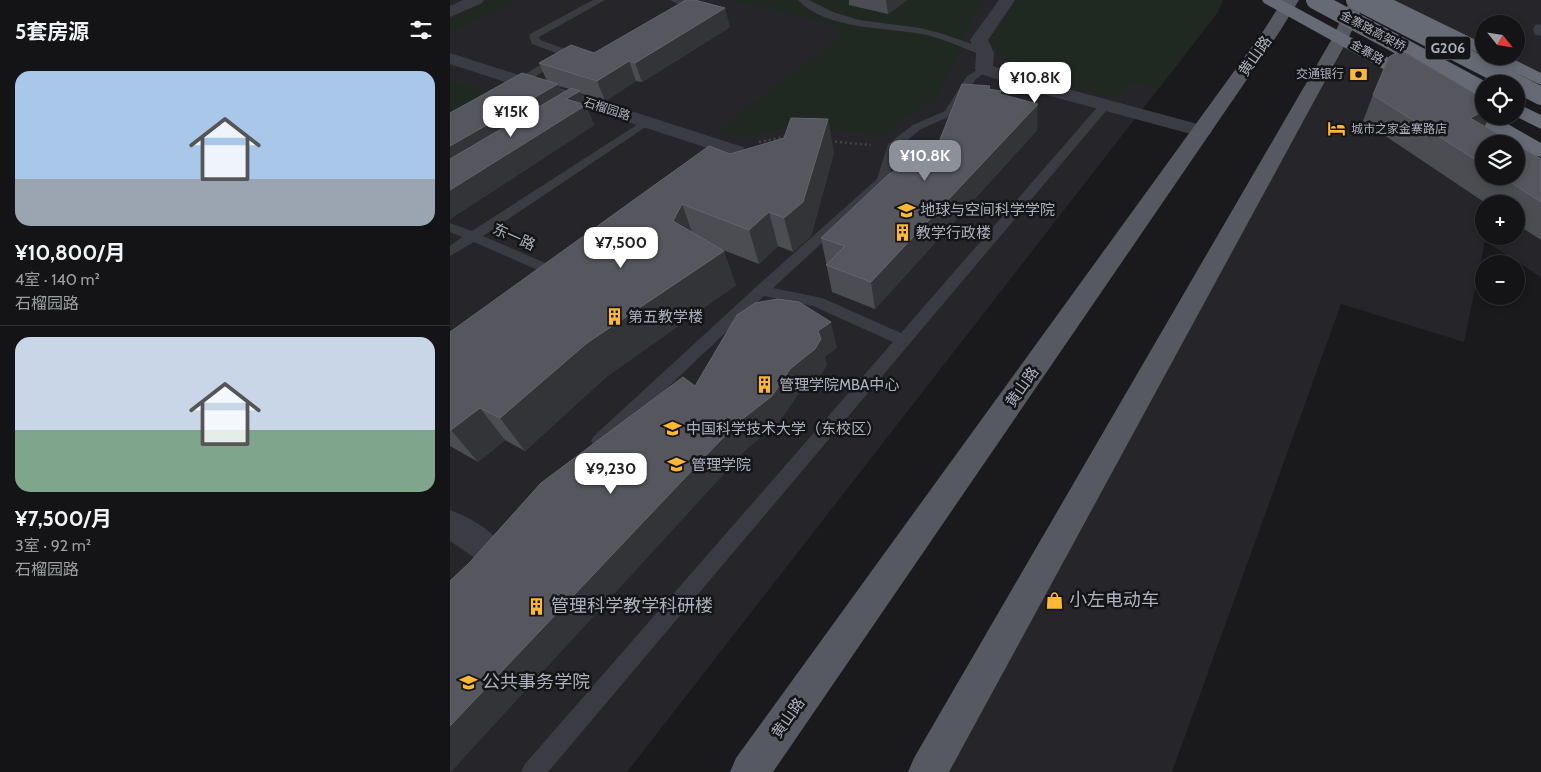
<!DOCTYPE html>
<html lang="zh">
<meta charset="utf-8">
<style>
:root{--surface:#141416;--page:#212123;--text:#f1f3f6;--muted:#9d9ea1;--line:#333335;--accent:#8c9099}
body{margin:0;font-family:Cabin,"Noto Sans SC",sans-serif;background:var(--page);color:var(--text);height:100vh;display:flex;flex-direction:column;font-size:19px;white-space:nowrap}
*{box-sizing:border-box;margin:0}
p{font-size:16px;color:var(--muted)}
.icon{flex:none;width:28px;height:28px;fill:none;stroke:currentColor;stroke-width:2;stroke-linecap:round;stroke-linejoin:round}
.map{position:relative;flex:1;overflow:hidden}
.sheet{display:flex;flex-direction:column;background:var(--surface);width:450px}
.sheet>*{flex:none}
.needle{width:32px;rotate:120deg}
.fabs{position:absolute;left:1025px;top:15px;display:grid;gap:10px}
.fabs a{display:grid;place-items:center;width:50px;height:50px;border-radius:50%;background:var(--surface);box-shadow:0 2px 8px #0003,0 0 0 1px var(--line);font-size:25px}
.price{position:absolute;translate:-50% -42px;padding:0 11px;border-radius:10px;background:#fff;color:#222;font-size:16px;line-height:32px;filter:drop-shadow(0 1px 2px #0008)}
.price::after{content:'';position:absolute;left:50%;top:30px;width:15px;height:11px;margin-left:-8px;background:inherit;clip-path:polygon(0 0,100% 0,50% 100%)}
.price.current{background:var(--accent);color:#fff}
ul{padding:0;list-style:none}
li{display:grid;align-content:center;gap:10px;height:265px;padding:0 15px}
li+li{border-top:1px solid var(--line)}
li span{display:grid;place-items:center;height:155px;border-radius:15px;color:#555}
li>.icon{margin-inline-start:auto}
span .icon{width:90px;height:90px;fill:#fffc;stroke-width:1}
li b{font-size:21px}
h2{display:flex;justify-content:space-between;align-items:center;height:60px;padding:0 15px;font-size:21px}
main{display:flex;flex:1;min-height:0}
.map>svg:first-child{display:block}
</style>
<main>
<section class="sheet">
<h2>5套房源<svg class="icon" aria-label="filters" viewBox="0 0 24 24"><path d="M4 7h16M4 17h16"/><circle cx="9" cy="7" r="2"/><circle cx="15" cy="17" r="2"/></svg></h2>
<ul>
<li><span style="background:linear-gradient(#a9c7e8 70%,#9aa5b1 0)"><svg class="icon" aria-label="home" viewBox="0 0 24 24"><path d="M3 11l9-7 9 7M6 9v11h12V9"/></svg></span><div><b>¥10,800/月</b><p>4室 · 140 m²</p><p>石榴园路</p></div></li>
<li><span style="background:linear-gradient(#c9d6e8 60%,#7fa58c 0)"><svg class="icon" aria-label="home" viewBox="0 0 24 24"><path d="M3 11l9-7 9 7M6 9v11h12V9"/></svg></span><div><b>¥7,500/月</b><p>3室 · 92 m²</p><p>石榴园路</p></div></li>
</ul>
</section>
<div class="map">
<svg width="1091" height="772" viewBox="0 0 1091 772">
<rect width="100%" height="100%" fill="#1a1a1d"/>
<g fill="#26262a" fill-rule="evenodd">
<polygon points="0,0 772,0 768,12 177,772 0,772"/>
<polygon points="932,0 1091,0 1091,80 1043,56 1066,56 1066,24 1034,24 1034,51"/>
<path d="M891,37L1091,151V277L1035,241L1014,342L891,304L722,772H478ZM1034,144H1066V176H1034ZM1034,204H1066V236H1034Z"/>
</g>
<g fill="#1f2921">
<polygon points="43,0 69,0 0,33 0,20"/>
<polygon points="281,0 534,0 517,27 512,49 486,99 453,118 434,136 348,124 291,138 266,132 393,35 384,25"/>
<path d="M566,0H773L768,12L710,87L682,83L667,98C629,88 563,76 540,42Z"/>
<polygon points="0,80 39,93 0,115"/>
</g>
<g fill="none" stroke-linecap="round" stroke-linejoin="round">
<g stroke="#41434a" stroke-width="2.5" stroke-dasharray="2 3" stroke-linecap="butt">
<polyline points="380,141 421,145"/>
<polyline points="309,142 337,136"/>
</g>
<g fill="#3b3c43" fill-rule="evenodd">
<polygon points="143,0 155,0 89,37 90,40 118,50 137,53 138,55 137,57 114,56 114,59 75,83 67,83 66,81 67,79 109,54 82,44 79,36 80,34"/>
<polygon points="220,0 236,0 245,8 234,20 228,20 226,18 235,8"/>
<path d="M348,0H359L383,12L409,20L470,28L490,33L522,44L540,53L535,56L531,55C514,48 496,40 477,35C440,27 377,31 348,0Z"/>
<polygon points="534,66 539,69 525,80 503,115 471,129 448,148 437,183 323,288 372,298 451,333 651,103 655,102 661,105 98,772 71,772 75,764 443,342 363,306 314,296 156,446 150,448 144,446 141,441 144,436 306,287 427,179 438,144 463,125 495,111 517,76"/>
<polygon points="196,119 202,122 200,124 33,236 116,272 118,275 116,278 106,278 24,242 0,256 0,246 12,237 0,232 0,223 22,231"/>
</g>
<g fill="#3b3c43" fill-rule="evenodd">
<polygon points="13,0 34,0 32,3 0,17 0,6"/>
<polygon points="549,0 565,0 538,40 544,53 543,66 592,82 759,127 762,131 759,135 752,137 578,90 528,73 525,69 526,53 520,40"/>
<polygon points="1091,24 1091,36 1085,35 1083,29 1085,25"/>
<polygon points="0,53 293,147 296,151 293,155 286,157 279,155 0,64"/>
<path d="M0,510C18,517 44,530 52,548L47,558L36,562L25,558L0,541Z"/>
</g>
<g fill="#575962" fill-rule="evenodd">
<polygon points="833,0 849,0 830,31 323,772 280,772 286,758 814,30"/>
<polygon points="900,0 916,0 899,37 499,772 458,772 464,758 883,37"/>
</g>
<g fill="#666a74" fill-rule="evenodd">
<polygon points="812,0 832,0 974,77 977,81 974,85 968,86 962,85 814,3"/>
<polygon points="924,0 944,0 1034,44 1034,56 926,3"/>
<polygon points="1034,56 1057,56 1091,73 1091,85 1037,60"/>
<polygon points="1005,96 1034,110 1034,116 1044,116 1091,143 1091,157 1084,155 998,106 996,102 998,98"/>
<polygon points="1066,103 1091,115 1091,129 1065,116"/>
</g>
<g stroke="#666a74" stroke-width="18">
<polyline points="865,0 1034,91"/>
<polyline points="905,0 1091,96"/>
</g>
</g>
<g fill="#4b4d52" fill-rule="evenodd">
<polygon points="399,0 457,0 438,14 399,5"/>
<path d="M280,27L192,82L186,81L155,101L130,93L144,125L0,219V113L97,81L89,63ZM109,86L120,89L112,94Z"/>
<polygon points="540,86 540,90 551,95 587,130 425,309 382,292 371,238 489,142"/>
<polygon points="923,95 1040,116 1035,126 1034,176 1066,176 1091,159 1091,240 1066,224 1066,204 1037,204 913,121"/>
<polygon points="384,152 361,236 343,252 328,246 309,264 268,248 286,285 156,377 75,451 55,440 28,462 0,446 0,332 280,154"/>
</g>
<g fill="#333438">
<polygon points="436,0 457,0 438,14"/>
<polygon points="275,8 280,27 192,82 185,63"/>
<polygon points="179,61 186,81 155,101 147,81"/>
<polygon points="108,84 117,104 0,174 0,146"/>
<polygon points="130,91 144,125 0,219 0,190 116,99"/>
<polygon points="588,104 587,130 425,309 421,282"/>
<polygon points="1034,111 1034,116 1040,116 1032,131 1020,118"/>
<polygon points="378,119 384,152 361,236 343,252 334,218"/>
<polygon points="232,204 244,238 223,221"/>
<polygon points="319,212 328,246 309,264 299,230"/>
<polygon points="274,251 286,285 156,377 75,451 50,418 137,343"/>
<polygon points="381,322 387,348 375,357 377,365 371,375 348,395 330,421 296,450 1,772 0,772 0,726 368,331"/>
<polygon points="30,408 55,440 28,462 1,430"/>
</g>
<g fill="#56575e" stroke="#63656d">
<polygon points="236,0 245,0 275,8 185,63 179,61 147,81 89,63 121,45 144,53"/>
<polygon points="951,50 1034,99 1034,111 1020,118 1065,144 1034,144 1034,165 923,95 939,57"/>
<polygon points="72,73 108,84 0,146 0,113"/>
<polygon points="512,84 540,86 538,89 551,91 550,94 588,104 421,282 376,265 395,246 371,238 439,174 489,142"/>
<polygon points="121,88 130,91 116,99 136,105 0,190 0,159"/>
<polygon points="341,118 378,119 353,202 334,218 319,212 299,230 232,204 223,221 274,251 137,343 50,418 30,408 1,430 0,429 0,332 259,146 280,154 334,138"/>
<polygon points="1066,145 1091,159 1091,202 1051,176 1066,176"/>
<polygon points="327,299 349,302 381,322 368,331 371,339 365,349 340,369 322,396 286,424 0,726 0,581 20,562 91,483 233,377 245,386 287,315 305,303"/>
</g>
<defs>
<symbol id="bank-bare" viewBox="-9 -9 18 18"><path d="M-6-4H6V4H-6ZM0-2.3a2.3 2.3 0 1 0 0 4.6a2.3 2.3 0 1 0 0-4.6Z" fill="#ffb830" stroke="#151518" stroke-width="2.5" paint-order="stroke"/></symbol>
<symbol id="hotel-bare" viewBox="-9 -9 18 18"><path d="M-6-4.5h1.5V1H6V5H4.5V3h-9V5H-6ZM-4 0a1.8 1.8 0 1 1 3.6 0ZM.5 0V-2.5h3Q6-2.5 6 0Z" fill="#ffb830" stroke="#151518" stroke-width="2.5" paint-order="stroke"/></symbol>
<symbol id="university-bare" viewBox="-9 -9 18 18"><path d="M0-5L7-2L0 1L-7-2ZM-4 1L0 2.5L4 1V4Q0 6-4 4Z" fill="#ffb830" stroke="#151518" stroke-width="2.5" paint-order="stroke"/></symbol>
<symbol id="building-bare" viewBox="-9 -9 18 18"><path d="M-4-6H4V6H1V3H-1V6H-4ZM-2.5-4.3h1.7v1.8h-1.7ZM.8-4.3h1.7v1.8H.8ZM-2.5-1h1.7V.8h-1.7ZM.8-1h1.7V.8H.8Z" fill="#ffb830" stroke="#151518" stroke-width="2.5" paint-order="stroke"/></symbol>
<symbol id="shop-bare" viewBox="-9 -9 18 18"><path d="M-5-2.5h2.3a2.7 3.5 0 0 1 5.4 0H5L5.5 6h-11ZM-1.5-2.5h3a1.5 2.3 0 0 0-3 0Z" fill="#ffb830" stroke="#151518" stroke-width="2.5" paint-order="stroke"/></symbol>
</defs>
<g fill-rule="evenodd">
<use href="#bank-bare" x="896" y="62" width="25" height="25"/>
<use href="#hotel-bare" x="874" y="116" width="25" height="25"/>
<use href="#university-bare" x="444" y="198" width="25" height="25"/>
<use href="#building-bare" x="440" y="220" width="25" height="25"/>
<use href="#building-bare" x="152" y="304" width="25" height="25"/>
<use href="#building-bare" x="302" y="372" width="25" height="25"/>
<use href="#university-bare" x="210" y="416" width="25" height="25"/>
<use href="#university-bare" x="214" y="452" width="25" height="25"/>
<use href="#shop-bare" x="592" y="588" width="25" height="25"/>
<use href="#building-bare" x="74" y="594" width="25" height="25"/>
<use href="#university-bare" x="6" y="670" width="25" height="25"/>
</g>
<g text-anchor="middle" stroke-width="5" stroke-linejoin="round" paint-order="stroke">
<g font-size="12" fill="#acb1be" stroke="#151518">
<text transform="translate(923 31) rotate(28)" y="4">金寨路高架桥</text>
<text transform="translate(917 52) rotate(30)" y="4">金寨路</text>
<text transform="translate(157 109) rotate(18)" y="4">石榴园路</text>
</g>
<g font-size="12" fill="#acb1be" stroke="#151518" text-anchor="end">
<text x="894" y="78">交通银行</text>
<text x="901" y="133" text-anchor="start">城市之家金寨路店</text>
</g>
<rect fill="#151518" stroke="#7f828c" stroke-width="1" x="975.5" y="36.5" width="45" height="23" rx="4"/>
<g font-size="14" font-weight="bold" fill="#acb1be">
<text x="998" y="53">G206</text>
</g>
<g font-size="15" fill="#acb1be" stroke="#151518">
<text transform="translate(805 56) rotate(-55)" y="5">黄山路</text>
<text transform="translate(64 237) rotate(24)" y="5">东一路</text>
<text transform="translate(572 387) rotate(-55)" y="5">黄山路</text>
<text transform="translate(338 718) rotate(-55)" y="5">黄山路</text>
</g>
<g font-size="15" fill="#acb1be" stroke="#151518" text-anchor="start">
<text x="470" y="215">地球与空间科学学院</text>
<text x="466" y="238">教学行政楼</text>
<text x="178" y="322">第五教学楼</text>
<text x="329" y="390">管理学院MBA中心</text>
<text x="236" y="434">中国科学技术大学（东校区）</text>
<text x="241" y="470">管理学院</text>
</g>
<g font-size="18" fill="#acb1be" stroke="#151518" text-anchor="start">
<text x="619" y="606">小左电动车</text>
<text x="101" y="612">管理科学教学科研楼</text>
<text x="32" y="688">公共事务学院</text>
</g>
</g>
</svg>
<div class="fabs">
<a><svg class="needle" viewBox="-14 -14 28 28"><path d="M0-13l5 13h-10z" fill="#e53935"/><path d="M0 13l5-13h-10z" fill="#9d9ea1"/></svg></a>
<a><svg class="icon" aria-label="locate" viewBox="0 0 24 24"><circle cx="12" cy="12" r="6"/><path d="M12 2v4M12 18v4M2 12h4M18 12h4"/></svg></a>
<a><svg class="icon" aria-label="layers" viewBox="0 0 24 24"><path d="M12 4l9 5-9 5-9-5zM3 14l9 5 9-5"/></svg></a>
<a>+</a>
<a>−</a>
</div>
<b class="price" style="left:585px;top:104px">¥10.8K</b>
<b class="price" style="left:61px;top:138px">¥15K</b>
<b class="price current" style="left:475px;top:182px">¥10.8K</b>
<b class="price" style="left:171px;top:269px">¥7,500</b>
<b class="price" style="left:161px;top:495px">¥9,230</b>
</div>
</main>
